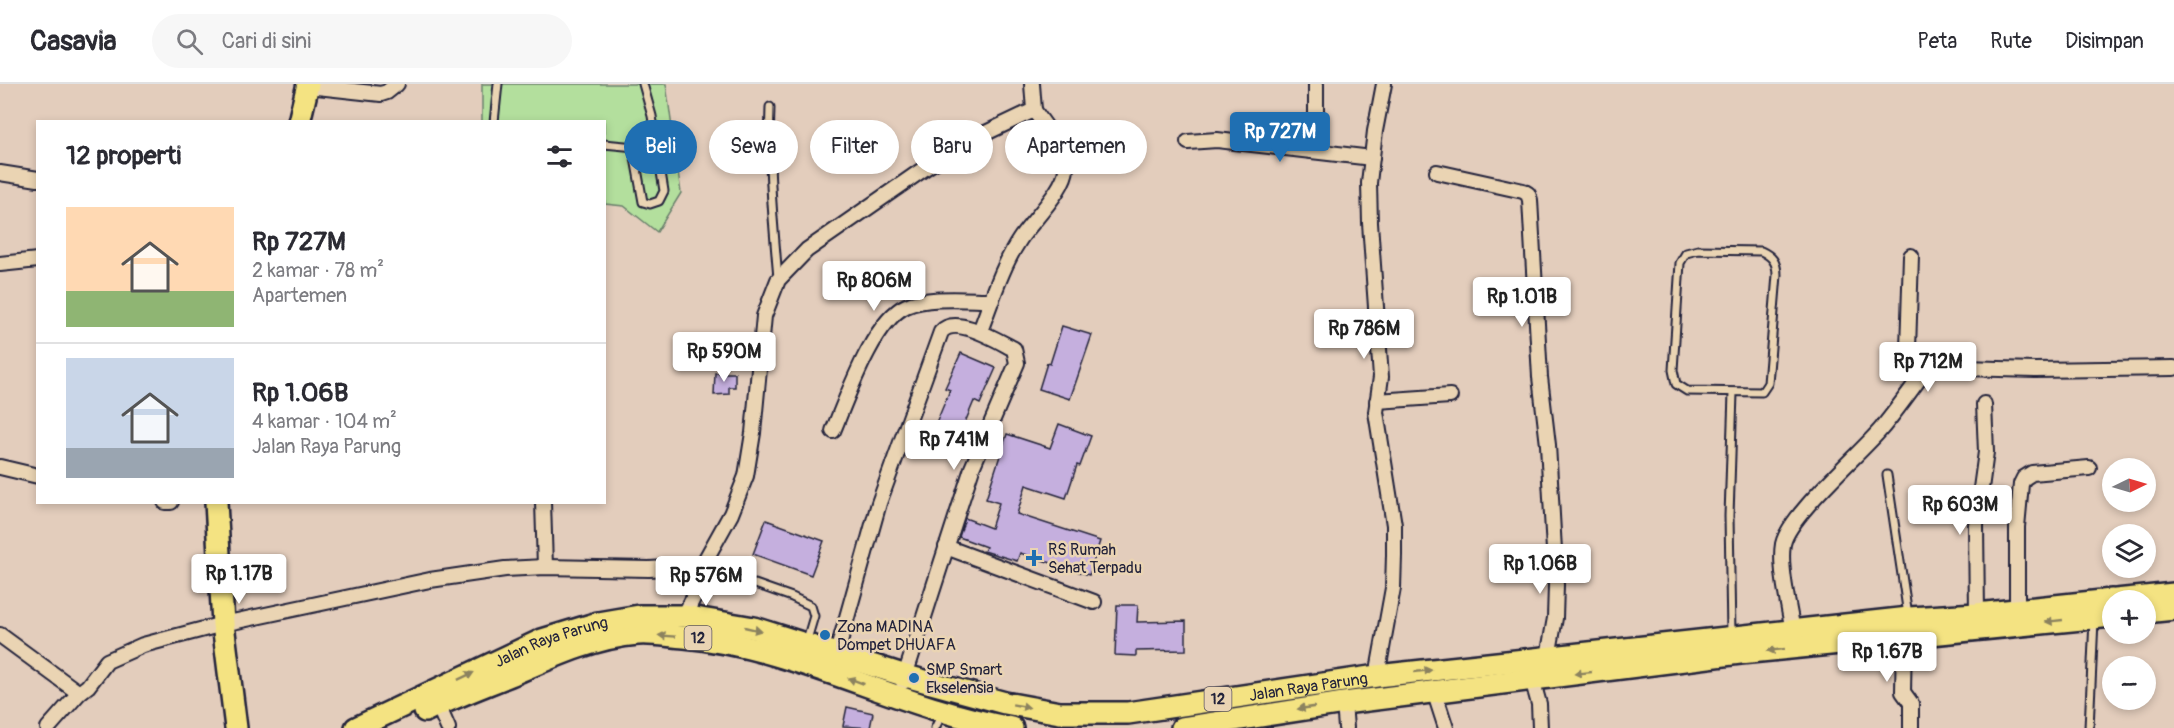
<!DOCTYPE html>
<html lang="id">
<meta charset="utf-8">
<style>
:root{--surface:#fff;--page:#f7f7f7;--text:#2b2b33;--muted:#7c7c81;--line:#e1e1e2;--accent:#1f6fb2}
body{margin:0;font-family:Pangolin,sans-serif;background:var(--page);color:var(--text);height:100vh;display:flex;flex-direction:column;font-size:22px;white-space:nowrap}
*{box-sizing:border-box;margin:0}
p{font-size:20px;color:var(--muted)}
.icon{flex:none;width:33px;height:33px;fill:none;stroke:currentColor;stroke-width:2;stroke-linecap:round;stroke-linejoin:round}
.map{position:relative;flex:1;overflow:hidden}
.drawer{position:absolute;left:36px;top:36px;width:570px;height:384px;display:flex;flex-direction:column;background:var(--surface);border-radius:0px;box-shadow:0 3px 9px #0003}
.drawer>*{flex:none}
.guide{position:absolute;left:624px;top:36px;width:570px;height:54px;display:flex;gap:12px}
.needle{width:39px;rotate:85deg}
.tools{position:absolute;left:2102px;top:374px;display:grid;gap:12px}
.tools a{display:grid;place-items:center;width:54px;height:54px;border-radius:50%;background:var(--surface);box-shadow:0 3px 9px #0003;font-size:30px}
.price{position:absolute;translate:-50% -51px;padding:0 14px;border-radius:6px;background:#fff;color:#222;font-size:20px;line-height:39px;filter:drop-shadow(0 2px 3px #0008)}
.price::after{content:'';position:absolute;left:50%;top:36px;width:18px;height:14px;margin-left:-9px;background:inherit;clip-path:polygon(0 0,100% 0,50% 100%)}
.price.on{background:var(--accent);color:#fff}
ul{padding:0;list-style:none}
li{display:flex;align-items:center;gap:18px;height:150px;padding:0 30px}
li+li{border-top:2px solid var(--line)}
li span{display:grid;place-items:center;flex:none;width:168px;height:120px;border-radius:0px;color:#555}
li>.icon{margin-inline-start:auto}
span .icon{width:72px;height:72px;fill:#fffc;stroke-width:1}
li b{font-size:26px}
h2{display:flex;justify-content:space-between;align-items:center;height:72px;padding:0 30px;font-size:26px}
.chip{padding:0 21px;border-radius:27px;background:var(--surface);box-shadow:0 3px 9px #0003;font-size:21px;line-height:54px}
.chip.on{background:var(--accent);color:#fff}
header{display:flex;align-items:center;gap:36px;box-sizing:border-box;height:84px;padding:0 30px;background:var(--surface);border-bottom:2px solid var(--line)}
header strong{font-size:28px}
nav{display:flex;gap:33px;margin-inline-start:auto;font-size:21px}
.search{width:420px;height:54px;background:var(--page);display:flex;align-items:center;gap:15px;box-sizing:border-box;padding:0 21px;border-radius:33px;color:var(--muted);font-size:22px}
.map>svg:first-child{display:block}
</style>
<header>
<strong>Casavia</strong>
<div class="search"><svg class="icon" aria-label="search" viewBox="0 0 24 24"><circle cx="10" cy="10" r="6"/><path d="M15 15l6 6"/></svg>Cari di sini</div>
<nav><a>Peta</a><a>Rute</a><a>Disimpan</a></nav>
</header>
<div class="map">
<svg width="2174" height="644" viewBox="0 0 2174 644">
<rect width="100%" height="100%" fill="#e3cdbc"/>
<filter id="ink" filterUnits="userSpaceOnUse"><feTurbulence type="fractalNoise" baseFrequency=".0167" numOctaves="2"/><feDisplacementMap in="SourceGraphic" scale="12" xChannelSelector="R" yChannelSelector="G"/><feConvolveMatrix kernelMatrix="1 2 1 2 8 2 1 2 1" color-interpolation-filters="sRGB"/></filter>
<g filter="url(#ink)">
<polygon fill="#b3df9d" stroke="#6a806c" stroke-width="1.5" points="482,0 666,0 681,109 657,148 624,122 605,120 604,38 482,38"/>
<g fill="#c5afde" stroke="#22223b" stroke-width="1.5">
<polygon points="1062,242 1092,251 1070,315 1039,305 1047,279 1050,280"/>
<polygon points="961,269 996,284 980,320 974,317 956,360 932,349 950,306 945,304"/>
<polygon points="715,289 735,289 735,303 729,303 729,310 714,311"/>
<polygon points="1059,340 1091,352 1080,382 1077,381 1066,414 1026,401 1017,430 1100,457 1089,491 1020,469 1017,477 984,467 986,463 959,453 965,434 991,444 999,419 986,415 1007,350 1050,364"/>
<polygon points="766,436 824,457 811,491 753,470"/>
<polygon points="1117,521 1138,521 1137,538 1186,537 1186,566 1136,567 1136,572 1115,571"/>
<polygon points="847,623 873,629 870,644 843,642"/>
</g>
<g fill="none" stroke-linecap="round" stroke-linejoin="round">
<defs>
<g id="service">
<path d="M770,23C768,81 773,137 778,194"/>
<polyline points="494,38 498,0"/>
<polyline points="604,60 656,65"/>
<polyline points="633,63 643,118 650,120 659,117 664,107 652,32 643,0"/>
<path d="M1698,166L1761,167C1772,172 1777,178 1777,191L1768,299L1762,308L1687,307L1676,300L1673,286L1680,179L1686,169Z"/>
<polyline points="1887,391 1908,531"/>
<polyline points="755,500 792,513 811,522 814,532 806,559"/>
<polyline points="1731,550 1729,432 1733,309"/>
<polyline points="935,644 942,630"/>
<polyline points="2089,644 2094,536"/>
</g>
<g id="minor">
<polyline points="308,2 381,10 387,8 397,0"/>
<polyline points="1188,58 1217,56 1372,74"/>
<polyline points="1312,67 1316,42 1316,0"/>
<polyline points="1437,88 1523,107 1528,110 1530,116 1540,293 1548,361 1556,501 1555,534 1548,573"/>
<polyline points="0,89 38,95"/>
<polyline points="1911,172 1908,265 1913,274 1928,283"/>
<polyline points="0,180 38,176"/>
<path d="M980,247C992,216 1002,182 1020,155C1032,137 1068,102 1066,82C1065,66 1043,40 1034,26"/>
<polyline points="1377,317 1450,312"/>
<path d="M833,347C847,314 873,237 906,222C928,212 968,216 992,216"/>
<polyline points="0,383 38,392"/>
<polyline points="165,418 171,418"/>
<polyline points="543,418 545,483"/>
<polyline points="946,463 1094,518"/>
<polyline points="2017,526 2017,443 2021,400 2024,394 2032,389 2089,384"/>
<polyline points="1977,530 1976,441 1986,368 1984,320"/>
<polyline points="684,532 701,499 702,482 731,430 746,392 753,349 764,232 778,196 807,166 928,82 971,56 1034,26 1032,0"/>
<path d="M1793,547C1789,524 1779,482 1783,460C1789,431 1859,371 1881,345C1897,326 1912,304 1928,283L2035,286L2174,284"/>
<polyline points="0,551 79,609 88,602 107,577 143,561 223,540 430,496 505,485 545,483 649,485 702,482"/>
<polyline points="1904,554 1903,608 1911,619 1911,644"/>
<path d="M837,569L879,419L941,248C955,230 998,257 1014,265L1017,279L972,384L903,598"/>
<polyline points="1377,592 1393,504 1394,471 1394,441 1376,328 1381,293 1370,139 1369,99 1375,47 1384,0"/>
<polyline points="1532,595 1539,620 1540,644"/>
<polyline points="1434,607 1446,644"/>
<polyline points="1344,619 1346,644"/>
<polyline points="438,621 448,644"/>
<polyline points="48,644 79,609"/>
</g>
<g id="primary">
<polyline points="299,38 308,0"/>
<polyline points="216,418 223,540 236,644"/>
</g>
<g id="trunk">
<polyline points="2116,516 2174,510"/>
<polyline points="2145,528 2174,525"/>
<path d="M425,627C454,613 484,602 513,590C552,573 595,553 638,550C653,549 669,552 684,553C798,563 900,625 1012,644"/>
<path id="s1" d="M356,644L542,556L598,539L639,532H684L754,544L906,592L1005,619L1060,629H1128L1377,592L1909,534L1977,530L2112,516"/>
<polyline points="1182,644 1344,619 1740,569 2112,532"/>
</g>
</defs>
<use href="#service" stroke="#22223b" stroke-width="11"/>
<use href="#minor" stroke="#22223b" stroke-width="18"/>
<use href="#primary" stroke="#22223b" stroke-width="26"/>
<use href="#trunk" stroke="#22223b" stroke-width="26"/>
<use href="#service" stroke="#ead4b3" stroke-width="7"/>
<use href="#minor" stroke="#ead4b3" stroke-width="14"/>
<use href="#primary" stroke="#f4e382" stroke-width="21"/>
<use href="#trunk" stroke="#f4e382" stroke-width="21"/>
</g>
<defs><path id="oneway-solid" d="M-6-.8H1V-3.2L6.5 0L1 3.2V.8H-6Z" transform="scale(1.5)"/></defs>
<g fill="#8b825e">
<use href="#oneway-solid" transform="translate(2054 537) rotate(174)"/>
<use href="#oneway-solid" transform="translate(753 545) rotate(13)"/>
<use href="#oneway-solid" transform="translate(667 552) rotate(-176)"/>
<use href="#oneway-solid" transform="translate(1776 566) rotate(174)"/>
<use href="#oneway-solid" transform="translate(1423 587) rotate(-6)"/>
<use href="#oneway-solid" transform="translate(1583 589) rotate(174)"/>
<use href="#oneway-solid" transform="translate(466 592) rotate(-25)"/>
<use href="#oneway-solid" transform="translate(856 597) rotate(-160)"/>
<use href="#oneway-solid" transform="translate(1021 622) rotate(10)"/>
<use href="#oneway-solid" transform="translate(1306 624) rotate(172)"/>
</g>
</g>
<g fill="#1f6fb2" stroke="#ead4b3" stroke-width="2">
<path d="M1031 465h6v6h6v6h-6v6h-6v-6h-6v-6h6z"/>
<circle cx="825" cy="551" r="6"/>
<circle cx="914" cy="594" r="6"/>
</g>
<g text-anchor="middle" stroke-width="5" stroke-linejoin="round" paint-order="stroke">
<g fill="#ead4b3" stroke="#5e575f" stroke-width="1.5">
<rect x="684.5" y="542" width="27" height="24" rx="4.5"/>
<rect x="1204.5" y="603" width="27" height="24" rx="4.5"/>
</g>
<g font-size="15" font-weight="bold" fill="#22223b">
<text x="698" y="559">12</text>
<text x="1218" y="620">12</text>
</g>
<g font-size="16" fill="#22223b" stroke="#ead4b3" text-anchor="start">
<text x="1048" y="471">RS Rumah<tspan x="1048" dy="18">Sehat Terpadu</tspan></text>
<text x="837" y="548">Zona MADINA<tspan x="837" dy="18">Dompet DHUAFA</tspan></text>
<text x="926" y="591">SMP Smart<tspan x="926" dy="18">Ekselensia</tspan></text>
</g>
<g font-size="16" fill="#22223b" stroke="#ead4b3">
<text dy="6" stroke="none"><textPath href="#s1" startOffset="214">Jalan Raya Parung</textPath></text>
<text dy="6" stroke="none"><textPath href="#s1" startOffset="990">Jalan Raya Parung</textPath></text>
</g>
</g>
</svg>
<div class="tools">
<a><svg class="needle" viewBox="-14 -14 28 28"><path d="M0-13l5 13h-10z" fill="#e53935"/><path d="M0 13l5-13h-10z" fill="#7c7c81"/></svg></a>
<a><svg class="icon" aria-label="layers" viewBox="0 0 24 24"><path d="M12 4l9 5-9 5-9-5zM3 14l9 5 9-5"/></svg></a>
<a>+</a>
<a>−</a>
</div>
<b class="price on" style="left:1280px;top:79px">Rp 727M</b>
<b class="price" style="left:874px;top:228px">Rp 806M</b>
<b class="price" style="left:1522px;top:244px">Rp 1.01B</b>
<b class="price" style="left:1364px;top:276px">Rp 786M</b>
<b class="price" style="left:724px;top:299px">Rp 590M</b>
<b class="price" style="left:1928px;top:309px">Rp 712M</b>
<b class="price" style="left:954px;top:387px">Rp 741M</b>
<b class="price" style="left:1960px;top:452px">Rp 603M</b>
<b class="price" style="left:1540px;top:511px">Rp 1.06B</b>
<b class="price" style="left:239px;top:521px">Rp 1.17B</b>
<b class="price" style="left:706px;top:523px">Rp 576M</b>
<b class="price" style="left:1887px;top:599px">Rp 1.67B</b>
<div class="guide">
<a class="chip on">Beli</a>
<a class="chip">Sewa</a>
<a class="chip">Filter</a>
<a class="chip">Baru</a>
<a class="chip">Apartemen</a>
</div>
<section class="drawer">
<h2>12 properti<svg class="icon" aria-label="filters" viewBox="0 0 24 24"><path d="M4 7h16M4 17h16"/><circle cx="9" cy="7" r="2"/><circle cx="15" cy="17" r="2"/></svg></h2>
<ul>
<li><span style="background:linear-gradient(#ffd9b3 70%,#8fb573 0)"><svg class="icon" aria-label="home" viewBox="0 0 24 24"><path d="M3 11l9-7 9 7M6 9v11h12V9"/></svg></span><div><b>Rp 727M</b><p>2 kamar · 78 m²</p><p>Apartemen</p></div></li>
<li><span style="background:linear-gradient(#c9d6e8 75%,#9aa5b1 0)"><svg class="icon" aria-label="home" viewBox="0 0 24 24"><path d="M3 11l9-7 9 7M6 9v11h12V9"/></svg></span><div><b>Rp 1.06B</b><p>4 kamar · 104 m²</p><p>Jalan Raya Parung</p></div></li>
</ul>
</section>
</div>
